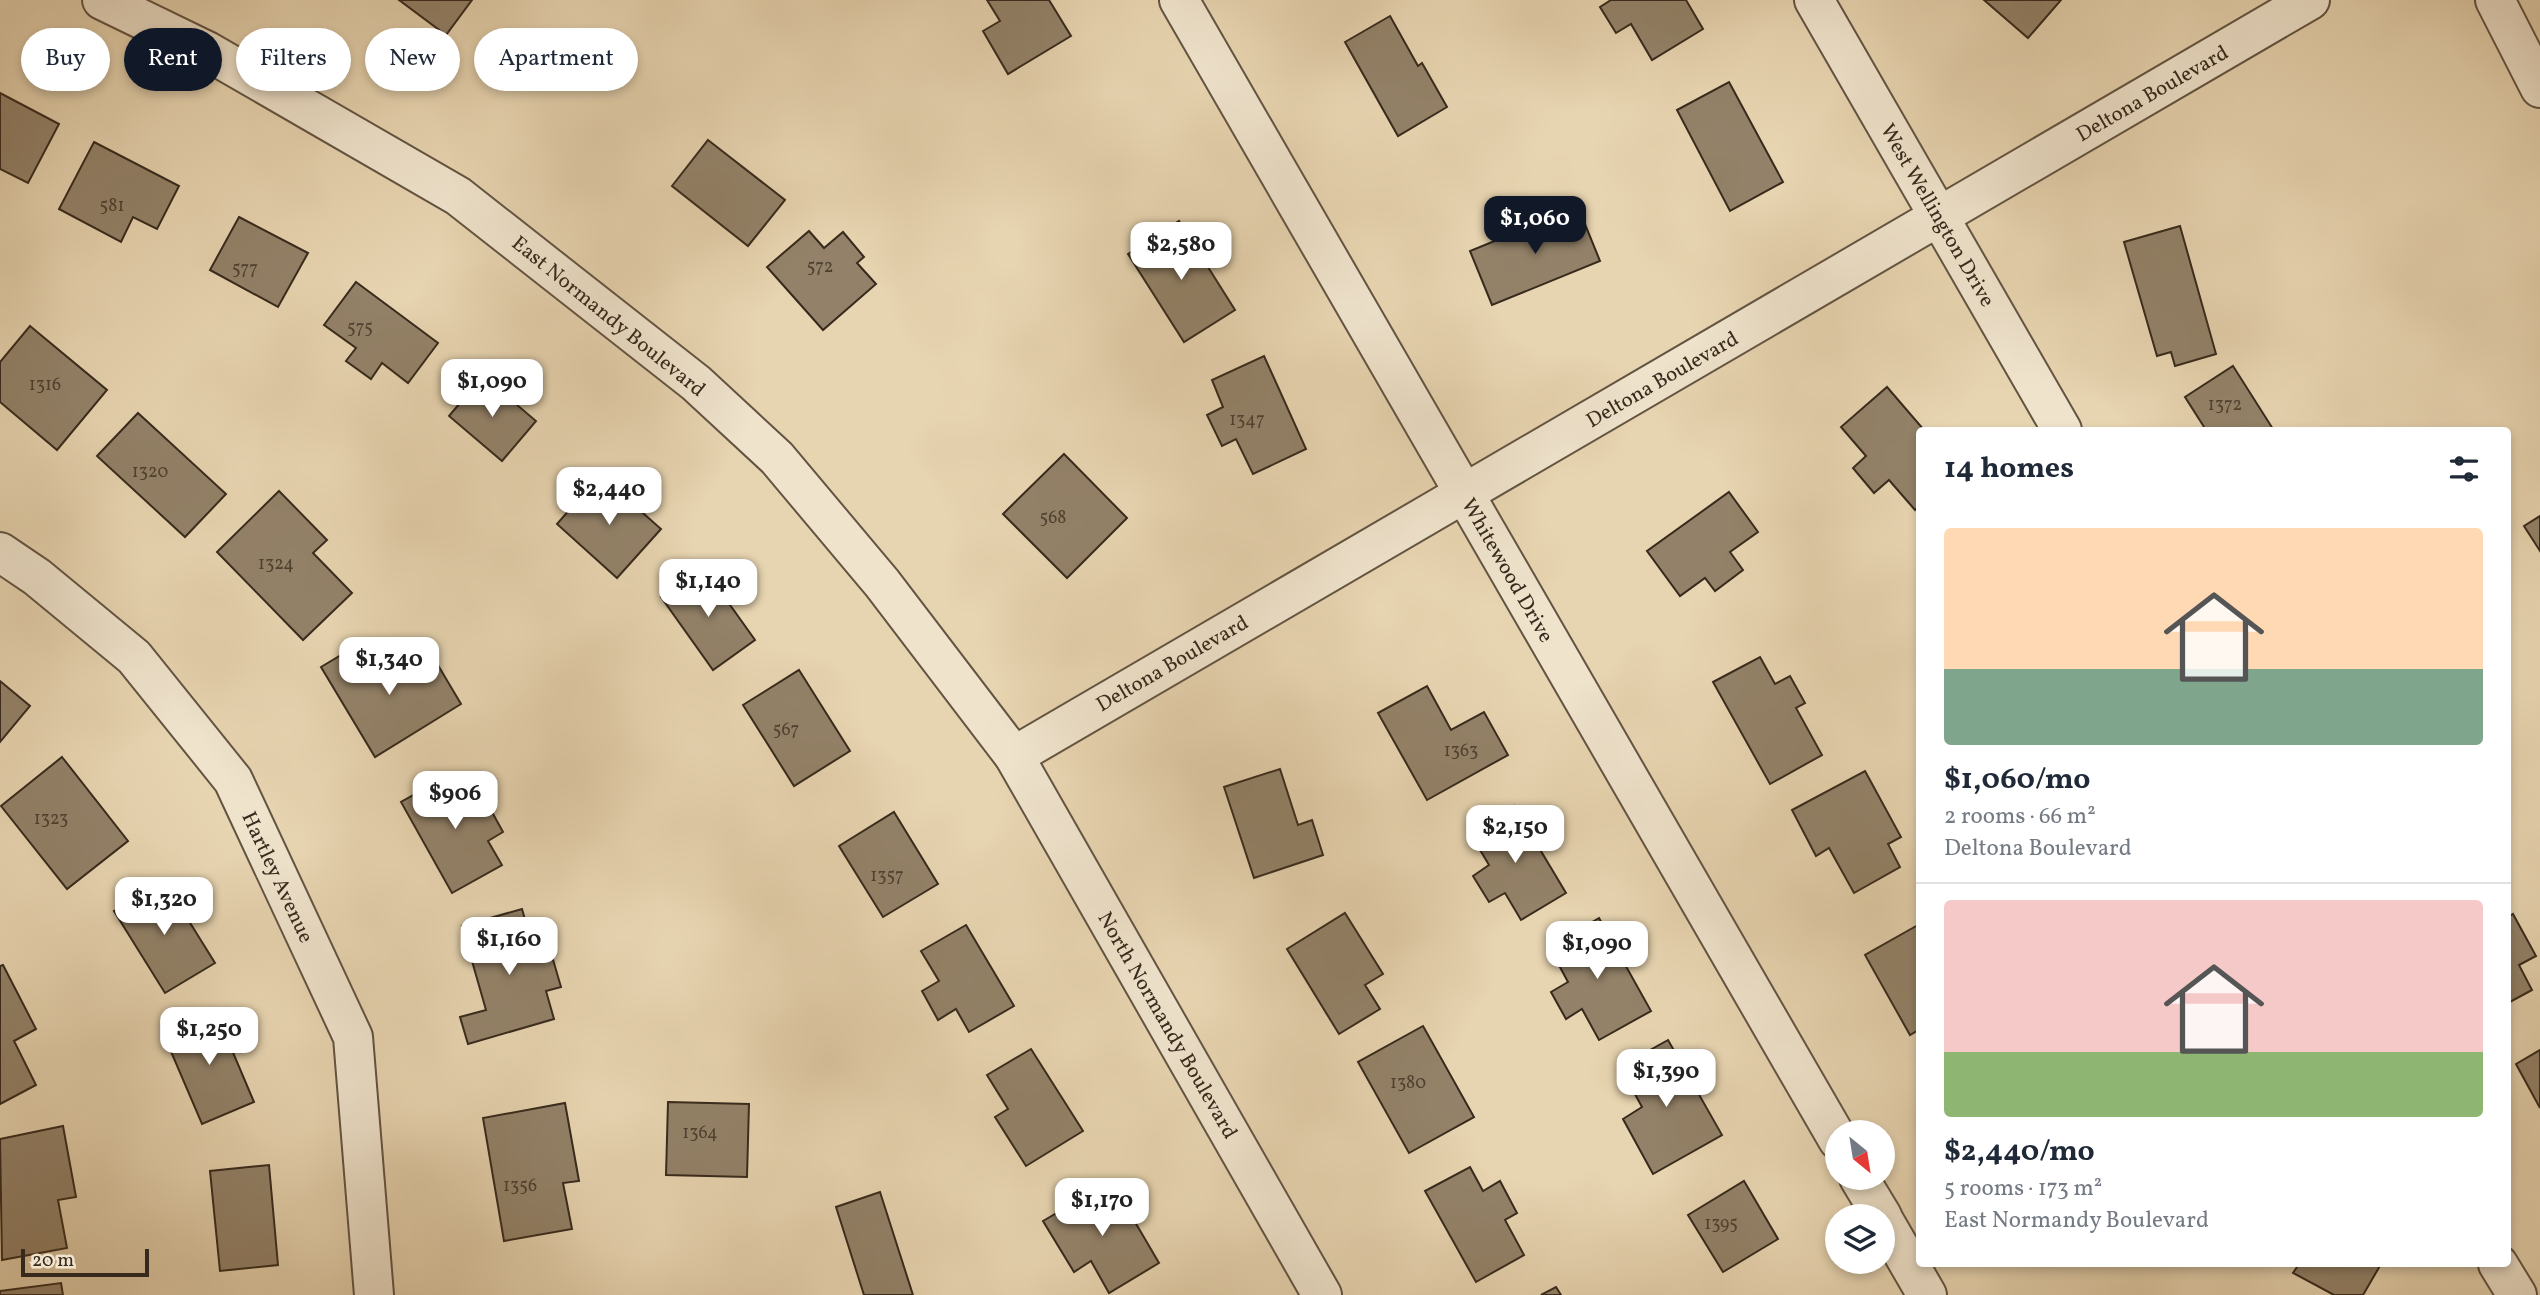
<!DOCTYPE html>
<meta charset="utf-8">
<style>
:root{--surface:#fff;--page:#f2f2f3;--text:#1f2937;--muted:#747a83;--line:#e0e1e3;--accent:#111827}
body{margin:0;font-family:Vollkorn,serif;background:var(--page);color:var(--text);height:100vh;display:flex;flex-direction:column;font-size:26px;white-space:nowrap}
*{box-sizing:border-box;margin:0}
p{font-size:23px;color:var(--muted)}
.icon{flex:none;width:38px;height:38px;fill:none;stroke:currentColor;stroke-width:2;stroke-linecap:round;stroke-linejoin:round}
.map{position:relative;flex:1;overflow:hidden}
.sheet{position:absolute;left:1916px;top:427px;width:595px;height:840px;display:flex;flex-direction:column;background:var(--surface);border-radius:7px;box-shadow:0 4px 10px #0003}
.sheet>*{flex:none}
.hud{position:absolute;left:21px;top:28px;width:665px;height:63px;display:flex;gap:14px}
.needle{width:46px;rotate:150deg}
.controls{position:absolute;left:1825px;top:1120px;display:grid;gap:14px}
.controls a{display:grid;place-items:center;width:70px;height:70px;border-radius:50%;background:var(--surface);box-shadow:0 4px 10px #0003;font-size:35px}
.scale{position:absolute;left:21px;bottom:18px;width:128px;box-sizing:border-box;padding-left:7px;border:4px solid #372a1d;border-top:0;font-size:19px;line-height:24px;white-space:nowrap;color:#372a1d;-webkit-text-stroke:5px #efe3cc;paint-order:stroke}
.price{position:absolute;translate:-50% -60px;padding:0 16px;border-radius:14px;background:#fff;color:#222;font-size:23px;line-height:46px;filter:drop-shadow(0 2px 4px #0008)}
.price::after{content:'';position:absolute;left:50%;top:42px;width:21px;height:16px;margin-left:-10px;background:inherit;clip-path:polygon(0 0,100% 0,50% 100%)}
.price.current{background:var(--accent);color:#fff}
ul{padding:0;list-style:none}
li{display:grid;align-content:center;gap:14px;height:371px;padding:0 28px}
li+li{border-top:2px solid var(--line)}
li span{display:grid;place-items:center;height:217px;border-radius:7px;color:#555}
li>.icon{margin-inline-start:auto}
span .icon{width:126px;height:126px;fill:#fffc;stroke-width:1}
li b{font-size:30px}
h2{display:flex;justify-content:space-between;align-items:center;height:84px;padding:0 28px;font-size:30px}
.chip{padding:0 24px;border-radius:32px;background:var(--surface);box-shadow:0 4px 10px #0003;font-size:24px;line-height:63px}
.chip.current{background:var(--accent);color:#fff}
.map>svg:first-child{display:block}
</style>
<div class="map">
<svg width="2540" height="1295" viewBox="0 0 2540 1295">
<rect width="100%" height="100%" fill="#e7d4b0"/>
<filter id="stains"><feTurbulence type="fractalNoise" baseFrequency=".00286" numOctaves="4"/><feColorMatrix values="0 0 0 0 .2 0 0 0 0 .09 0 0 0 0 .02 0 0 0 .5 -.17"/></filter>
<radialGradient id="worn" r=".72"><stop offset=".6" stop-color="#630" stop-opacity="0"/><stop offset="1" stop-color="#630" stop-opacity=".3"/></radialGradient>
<g fill="#938269" stroke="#372a1d" stroke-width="2">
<polygon points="399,0 472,0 446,35"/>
<polygon points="987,0 1049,0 1071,36 1008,74 983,31 1000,21"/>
<polygon points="1611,0 1686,0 1703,29 1652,60 1631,24 1616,33 1600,7"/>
<polygon points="1984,0 2061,0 2028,38"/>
<polygon points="1390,16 1418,66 1422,63 1447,107 1398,136 1345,42"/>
<polygon points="1729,82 1783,182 1730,211 1677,110"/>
<polygon points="0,93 59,124 28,183 0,169"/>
<polygon points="708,140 785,200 748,246 672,186"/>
<polygon points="94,142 179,186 157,229 133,217 121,242 59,209"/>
<polygon points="1578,207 1600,261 1492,305 1470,251"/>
<polygon points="239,217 308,253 278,307 210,270"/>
<polygon points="1179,221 1235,310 1184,342 1128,254"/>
<polygon points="2180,226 2216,354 2175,366 2171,352 2157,356 2124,242"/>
<polygon points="809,231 824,248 843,232 864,257 857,263 876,284 823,330 767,267"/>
<polygon points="356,282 438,343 408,383 382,363 371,379 346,361 356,348 324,325"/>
<polygon points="30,326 107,390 57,450 0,402 0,362"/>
<polygon points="1264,356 1306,449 1253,474 1236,439 1222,446 1207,415 1223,407 1212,380"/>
<polygon points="2233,366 2273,429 2271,430 2206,430 2185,397"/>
<polygon points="483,376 536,421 502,461 449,416"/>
<polygon points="1887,387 1924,430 1920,430 1920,505 1915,510 1889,480 1874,493 1853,468 1866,456 1841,427"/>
<polygon points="138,413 226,494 185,537 97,456"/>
<polygon points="1064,454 1127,518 1067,578 1003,514"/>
<polygon points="600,475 661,529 617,578 557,524"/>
<polygon points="279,491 327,540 313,553 352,593 303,640 217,552"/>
<polygon points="1729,492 1758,532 1730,552 1743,570 1715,591 1705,578 1680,596 1647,551"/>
<polygon points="2540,516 2540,551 2524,526"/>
<polygon points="703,567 755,640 713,670 661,597"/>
<polygon points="361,643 385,683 432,655 461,704 375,757 321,667"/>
<polygon points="1760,657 1775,684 1790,676 1805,703 1796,708 1822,755 1770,784 1713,682"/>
<polygon points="799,670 850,751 794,786 743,705"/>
<polygon points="0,681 30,706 0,742"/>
<polygon points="1427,686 1451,730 1484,712 1508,755 1427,800 1378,713"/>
<polygon points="62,757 128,841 67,889 1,806"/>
<polygon points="1280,769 1298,825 1312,820 1323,855 1254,878 1224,787"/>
<polygon points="1865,771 1901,837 1888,844 1900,867 1854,893 1829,848 1816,856 1792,810"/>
<polygon points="453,773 469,802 482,794 503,832 488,841 502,865 452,893 401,802"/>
<polygon points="1514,806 1566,893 1521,920 1505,893 1489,902 1473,876 1489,865 1470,833"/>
<polygon points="894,812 938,884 883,917 839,846"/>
<polygon points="164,881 215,963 165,993 114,911"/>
<polygon points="522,909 532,944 547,939 561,987 546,991 554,1019 468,1044 460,1017 486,1010 462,926"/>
<polygon points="1345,913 1383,974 1365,985 1380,1009 1339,1034 1287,949"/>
<polygon points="2513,914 2536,956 2519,965 2532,990 2508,1003 2508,917"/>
<polygon points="1599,918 1651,1011 1599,1040 1582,1009 1566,1019 1551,992 1568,982 1549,947"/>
<polygon points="966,925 1014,1006 969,1032 956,1009 938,1020 922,991 939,981 921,951"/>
<polygon points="1918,925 1920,928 1920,1029 1910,1035 1865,955"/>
<polygon points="3,965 36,1029 14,1041 36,1085 0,1104 0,966"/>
<polygon points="215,1010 254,1102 202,1124 163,1033"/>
<polygon points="1423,1026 1474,1117 1409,1153 1358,1062"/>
<polygon points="1668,1040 1722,1135 1653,1174 1623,1119 1642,1107 1620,1067"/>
<polygon points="1031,1049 1083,1131 1026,1166 995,1117 1008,1109 987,1075"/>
<polygon points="2540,1050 2540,1108 2516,1064"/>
<polygon points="668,1102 749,1104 747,1177 666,1175"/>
<polygon points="565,1103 579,1181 563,1183 572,1229 504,1241 483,1118"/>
<polygon points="63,1126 76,1197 58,1200 67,1248 2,1260 0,1139"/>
<polygon points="269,1165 278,1265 220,1271 210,1171"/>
<polygon points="1470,1167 1483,1191 1500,1181 1517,1213 1505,1220 1524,1255 1476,1282 1425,1191"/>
<polygon points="1111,1181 1159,1263 1109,1293 1091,1261 1074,1272 1043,1221"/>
<polygon points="1744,1181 1778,1239 1723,1272 1688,1215"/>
<polygon points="880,1192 913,1295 864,1295 836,1207"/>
<polygon points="2299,1264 2381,1264 2363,1295 2334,1295 2293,1273"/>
<polygon points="61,1283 63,1295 0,1295 0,1291"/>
<polygon points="1556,1287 1561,1295 1541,1295"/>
</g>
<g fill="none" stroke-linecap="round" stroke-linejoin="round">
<defs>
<g id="minor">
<polyline points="102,0 207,51 458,196 696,383 777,458 882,583 1014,756 1322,1295"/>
<polyline points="1179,0 1838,1140"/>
<polyline points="1814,0 2062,430"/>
<polyline points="2495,0 2540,88"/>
<polyline points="0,552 37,577 134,657 233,780 353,1037 374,1295"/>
<polyline points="1014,756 2310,0"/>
<polyline points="1859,1178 1882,1216"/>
<polyline points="1883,1219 1927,1295"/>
<polyline points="2498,1264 2517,1295"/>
</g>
</defs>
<use href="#minor" stroke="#635442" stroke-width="42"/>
<use href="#minor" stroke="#efe3cc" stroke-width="38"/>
</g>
<g text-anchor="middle" stroke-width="7" stroke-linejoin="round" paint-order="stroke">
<g font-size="18" fill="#4e4030">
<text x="112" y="211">581</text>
<text x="820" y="272">572</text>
<text x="245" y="274">577</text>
<text x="360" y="333">575</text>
<text x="45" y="390">1316</text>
<text x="2225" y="410">1372</text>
<text x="1247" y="425">1347</text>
<text x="150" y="477">1320</text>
<text x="1053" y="523">568</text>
<text x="276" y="569">1324</text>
<text x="786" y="735">567</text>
<text x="1461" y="756">1363</text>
<text x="51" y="824">1323</text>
<text x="887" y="881">1357</text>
<text x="1408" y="1088">1380</text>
<text x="700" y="1138">1364</text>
<text x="520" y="1191">1356</text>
<text x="1721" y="1229">1395</text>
</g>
<g font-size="21" fill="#372a1d" stroke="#efe3cc">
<text transform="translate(2152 93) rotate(-30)" y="7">Deltona Boulevard</text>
<text transform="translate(1938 215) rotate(60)" y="7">West Wellington Drive</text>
<text transform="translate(609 316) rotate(39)" y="7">East Normandy Boulevard</text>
<text transform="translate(1662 379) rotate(-30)" y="7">Deltona Boulevard</text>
<text transform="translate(1508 570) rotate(60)" y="7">Whitewood Drive</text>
<text transform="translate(1172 663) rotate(-30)" y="7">Deltona Boulevard</text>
<text transform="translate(278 877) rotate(65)" y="7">Hartley Avenue</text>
<text transform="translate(1168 1025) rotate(60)" y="7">North Normandy Boulevard</text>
</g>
</g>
<rect width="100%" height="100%" filter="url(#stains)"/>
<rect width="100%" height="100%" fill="url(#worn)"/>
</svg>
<div class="controls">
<a><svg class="needle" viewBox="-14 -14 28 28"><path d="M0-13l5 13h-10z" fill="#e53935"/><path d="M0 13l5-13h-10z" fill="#747a83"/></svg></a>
<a><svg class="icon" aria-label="layers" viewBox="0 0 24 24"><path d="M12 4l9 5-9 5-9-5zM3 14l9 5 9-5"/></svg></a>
</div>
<div class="scale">20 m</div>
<b class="price current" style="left:1535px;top:256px">$1,060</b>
<b class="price" style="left:1181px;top:282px">$2,580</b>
<b class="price" style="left:492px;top:419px">$1,090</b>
<b class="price" style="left:609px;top:527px">$2,440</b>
<b class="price" style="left:708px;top:619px">$1,140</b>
<b class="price" style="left:389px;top:697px">$1,340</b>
<b class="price" style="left:455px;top:831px">$906</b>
<b class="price" style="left:1515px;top:865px">$2,150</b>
<b class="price" style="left:164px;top:937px">$1,320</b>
<b class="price" style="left:509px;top:977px">$1,160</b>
<b class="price" style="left:1597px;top:981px">$1,090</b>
<b class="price" style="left:209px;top:1067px">$1,250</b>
<b class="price" style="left:1666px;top:1109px">$1,390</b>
<b class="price" style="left:1102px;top:1238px">$1,170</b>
<div class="hud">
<a class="chip">Buy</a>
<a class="chip current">Rent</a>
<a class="chip">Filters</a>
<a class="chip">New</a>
<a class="chip">Apartment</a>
</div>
<section class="sheet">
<h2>14 homes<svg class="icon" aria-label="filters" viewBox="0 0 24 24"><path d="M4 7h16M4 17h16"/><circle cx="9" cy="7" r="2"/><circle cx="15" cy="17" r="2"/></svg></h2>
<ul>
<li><span style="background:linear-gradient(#ffd9b3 65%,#7fa58c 0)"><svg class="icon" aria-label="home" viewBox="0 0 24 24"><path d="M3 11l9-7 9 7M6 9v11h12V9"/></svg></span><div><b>$1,060/mo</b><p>2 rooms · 66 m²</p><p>Deltona Boulevard</p></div></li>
<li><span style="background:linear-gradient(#f6c9c9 70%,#8fb573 0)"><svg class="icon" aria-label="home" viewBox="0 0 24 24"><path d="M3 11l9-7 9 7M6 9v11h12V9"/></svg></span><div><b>$2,440/mo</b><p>5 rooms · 173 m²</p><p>East Normandy Boulevard</p></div></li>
</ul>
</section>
</div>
